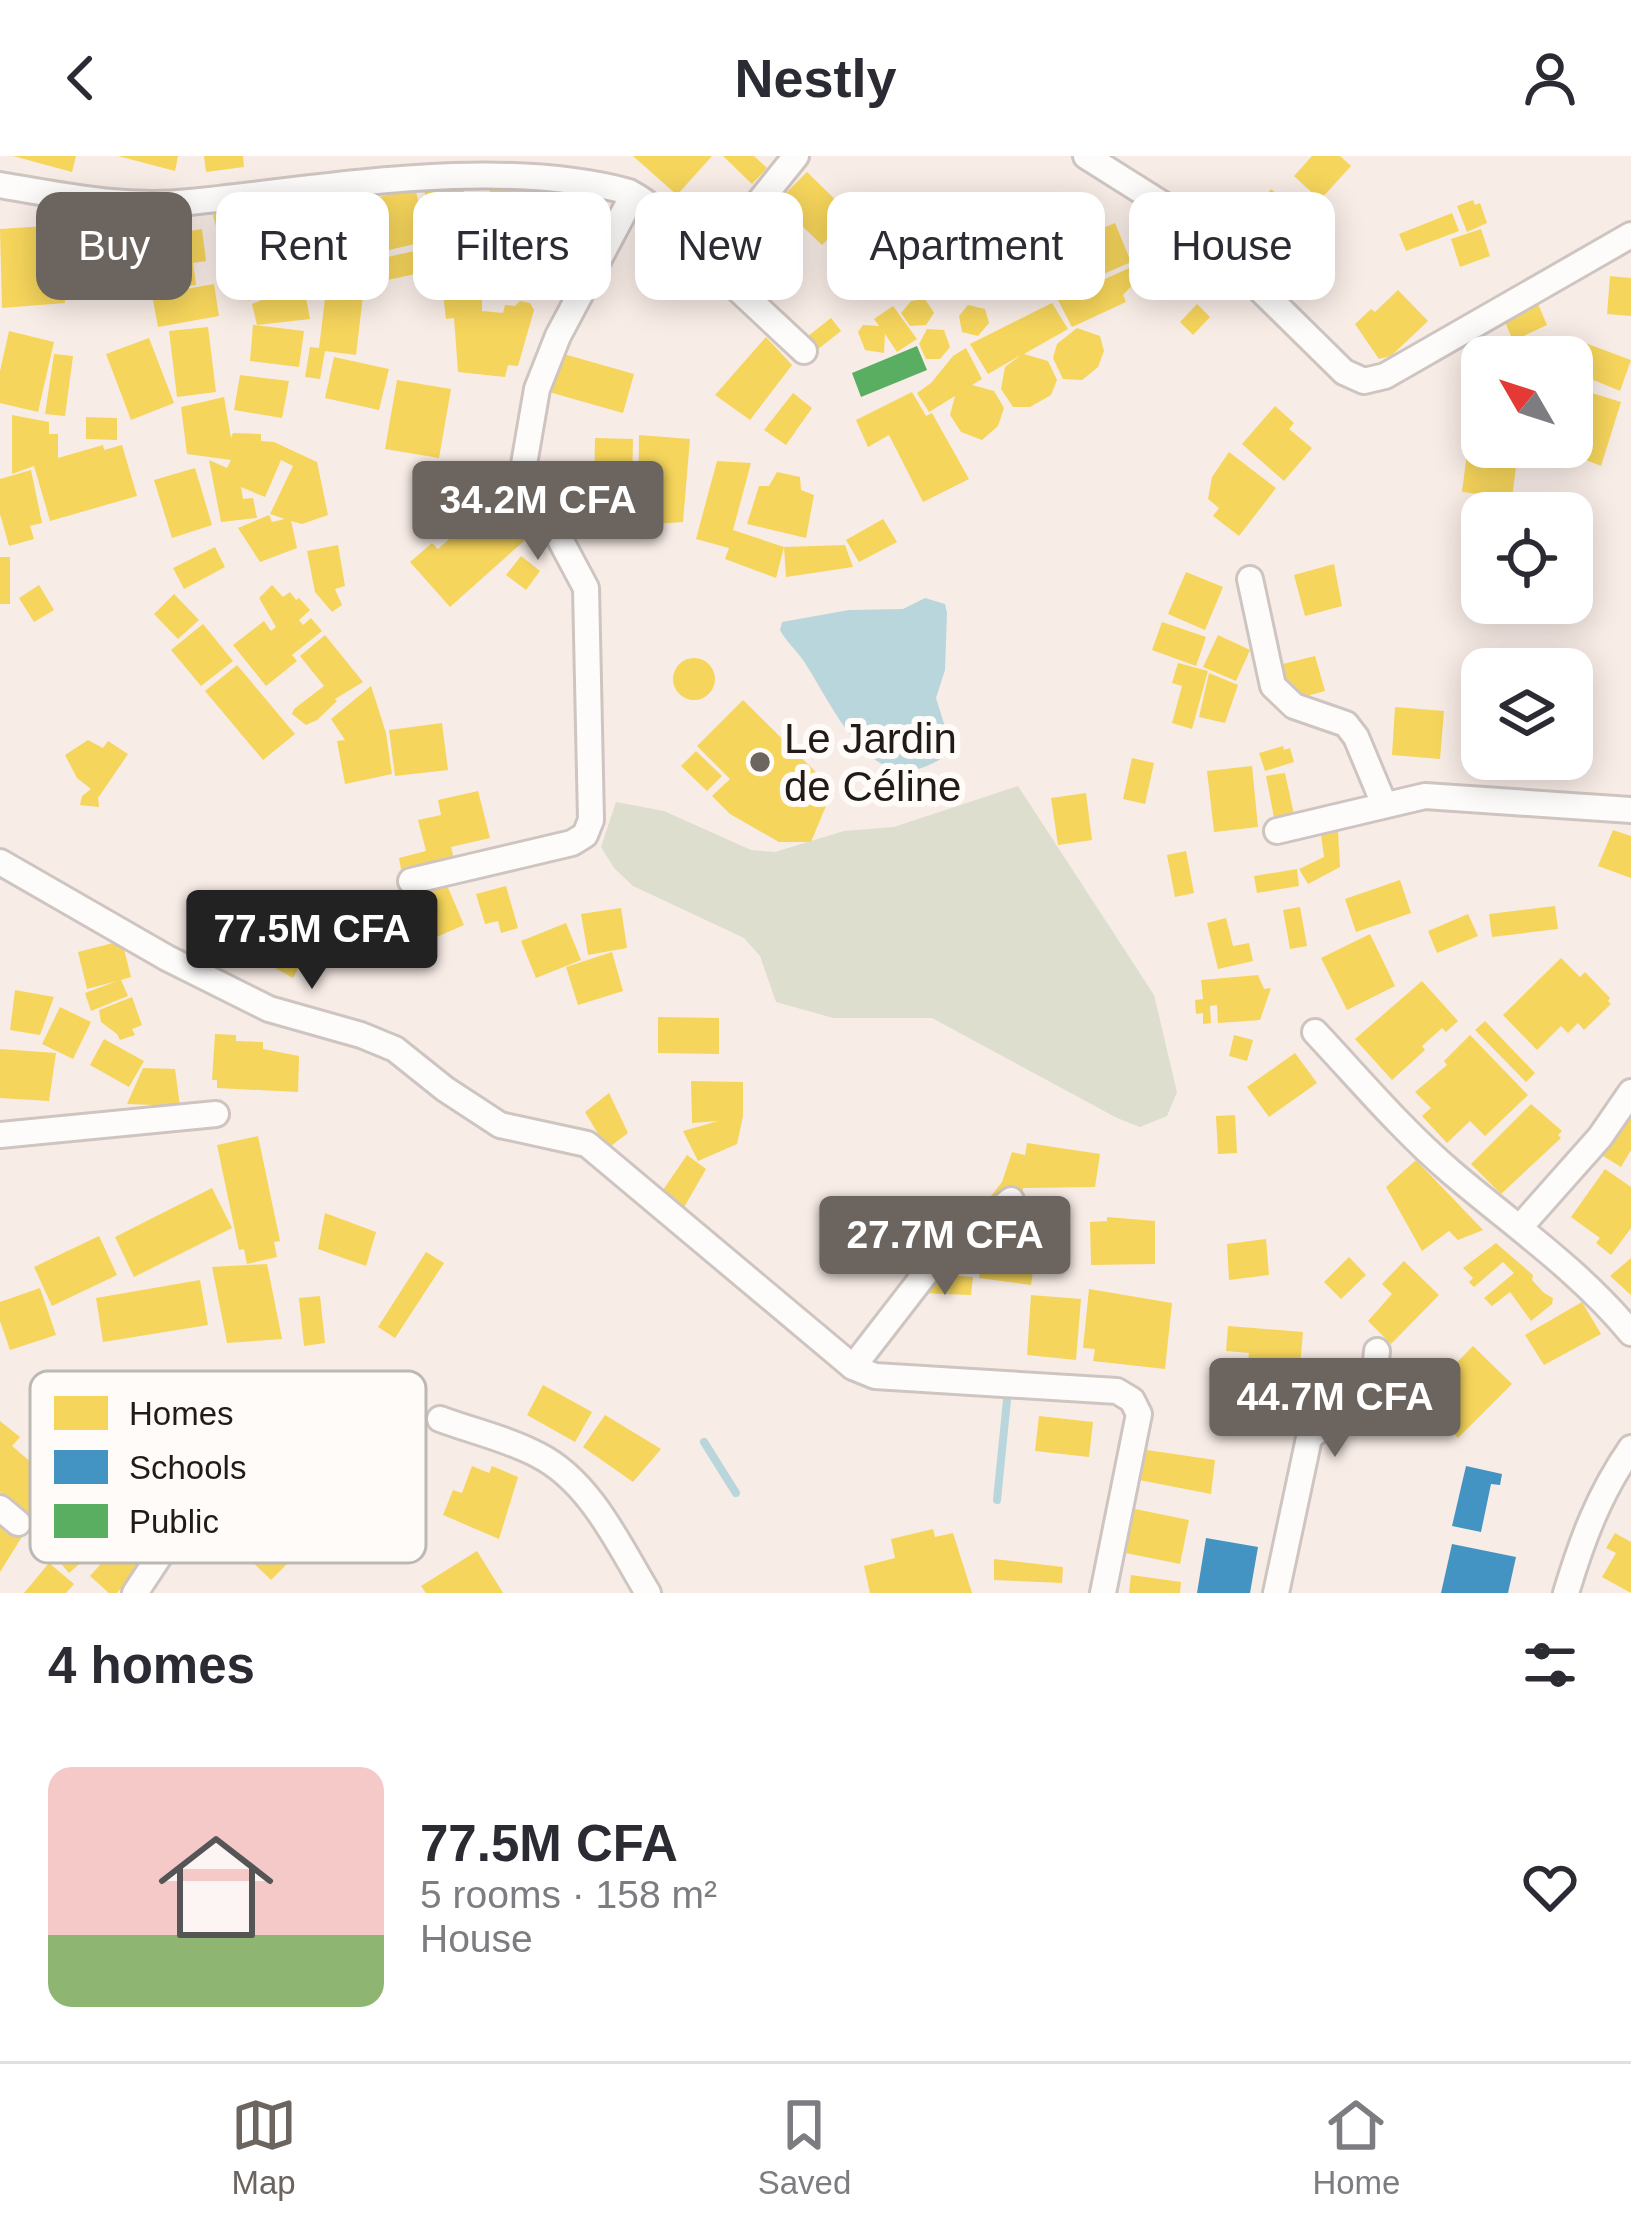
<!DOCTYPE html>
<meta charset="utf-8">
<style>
:root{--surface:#fff;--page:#f7f7f7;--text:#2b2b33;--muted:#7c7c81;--line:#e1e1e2;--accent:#6c645f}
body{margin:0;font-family:Arial,sans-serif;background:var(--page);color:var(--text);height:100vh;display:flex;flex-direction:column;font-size:45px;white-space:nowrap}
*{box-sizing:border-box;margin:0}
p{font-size:39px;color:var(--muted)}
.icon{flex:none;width:66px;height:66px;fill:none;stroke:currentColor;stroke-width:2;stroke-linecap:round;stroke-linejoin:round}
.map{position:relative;height:1437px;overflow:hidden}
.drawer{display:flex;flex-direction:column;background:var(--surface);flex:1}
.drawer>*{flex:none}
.banner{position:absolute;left:36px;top:36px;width:1560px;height:108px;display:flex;gap:24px}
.needle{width:78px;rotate:309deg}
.fabs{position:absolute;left:1461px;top:180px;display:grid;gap:24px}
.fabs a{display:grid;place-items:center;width:132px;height:132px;border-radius:24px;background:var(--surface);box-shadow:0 6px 30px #0003;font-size:60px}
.price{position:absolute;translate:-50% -102px;padding:0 27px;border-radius:12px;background:var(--accent);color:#fff;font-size:39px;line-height:78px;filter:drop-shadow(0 3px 6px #0008)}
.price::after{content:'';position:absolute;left:50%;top:72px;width:36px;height:27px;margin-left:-18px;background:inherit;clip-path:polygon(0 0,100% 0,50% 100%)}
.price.selected{background:#222;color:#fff}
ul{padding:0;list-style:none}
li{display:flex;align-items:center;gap:36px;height:300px;padding:0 48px}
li+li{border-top:3px solid var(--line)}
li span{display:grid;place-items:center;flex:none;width:336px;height:240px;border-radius:24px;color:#555}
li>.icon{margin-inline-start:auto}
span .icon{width:144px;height:144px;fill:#fffc;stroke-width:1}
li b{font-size:51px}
h2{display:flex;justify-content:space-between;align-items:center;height:144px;padding:0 48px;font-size:51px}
.tag{padding:0 42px;border-radius:24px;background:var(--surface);box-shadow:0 6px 30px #0003;font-size:42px;line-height:108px}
.tag.selected{background:var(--accent);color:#fff}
header{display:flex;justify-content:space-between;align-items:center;height:156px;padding:0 48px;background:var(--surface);font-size:54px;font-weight:700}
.tabs{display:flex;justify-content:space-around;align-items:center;height:168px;border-top:3px solid var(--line);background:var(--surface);font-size:33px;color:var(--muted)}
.tabs a{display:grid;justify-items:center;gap:6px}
.tabs .selected{color:var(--accent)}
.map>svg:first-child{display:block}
</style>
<header><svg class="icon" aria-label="back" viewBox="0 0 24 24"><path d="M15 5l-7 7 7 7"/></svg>Nestly<svg class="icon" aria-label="person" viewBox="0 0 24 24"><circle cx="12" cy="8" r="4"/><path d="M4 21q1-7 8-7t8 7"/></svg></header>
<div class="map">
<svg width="1631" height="1437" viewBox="0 0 1631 1437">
<rect width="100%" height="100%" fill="#f8ece6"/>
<polygon fill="#dddecd" points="1018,630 1154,839 1177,936 1167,960 1140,971 1117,962 932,862 833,862 776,846 760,800 744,782 633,730 614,712 601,691 616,646 664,655 751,694 775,696 844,675 894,671"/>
<path fill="#b8d6dc" d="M925,442L945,448L947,457L945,514L936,542L953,596C936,606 921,616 900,614C856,609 825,536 803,504C796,494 786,485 780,474L782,466L849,454L903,453Z"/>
<g fill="#f6d55c">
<polygon points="13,0 76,0 72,16"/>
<polygon points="118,0 178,0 175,15"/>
<polygon points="204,0 243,0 244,11 206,16"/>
<polygon points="633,0 712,0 677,39"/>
<polygon points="723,0 754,0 767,12 752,28"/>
<polygon points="1312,0 1340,0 1351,10 1320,44 1294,20"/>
<polygon points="807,16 851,59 822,89 777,46"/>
<polygon points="460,18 478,101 440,109 422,25"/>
<polygon points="490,26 547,31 538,70 489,64"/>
<polygon points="415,32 428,85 376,97 364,45"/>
<polygon points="1271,33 1299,57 1254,110 1226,87"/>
<polygon points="307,37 337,106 302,121 272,52"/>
<polygon points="554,40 589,59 565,107 529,88"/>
<polygon points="258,41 263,56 216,70 213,60 216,55"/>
<polygon points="1473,44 1475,49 1480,47 1487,67 1467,76 1457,50"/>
<circle cx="708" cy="61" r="14"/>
<polygon points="267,57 297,123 248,145 218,80"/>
<polygon points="1452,57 1459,75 1406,95 1399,78"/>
<polygon points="189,66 190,75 202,73 206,105 193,107 196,129 147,135 140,82 163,78 162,70"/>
<polygon points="1115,67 1131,106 1076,130 1068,117 1073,111 1068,87"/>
<polygon points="60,69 65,147 2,152 0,73"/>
<polygon points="520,70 523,117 482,120 479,73"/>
<polygon points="1481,73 1490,100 1460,111 1451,83"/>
<polygon points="424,93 429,115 383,125 378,103"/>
<polygon points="534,97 567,109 557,137 523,127"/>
<circle cx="921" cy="113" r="14"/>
<polygon points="1136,109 1141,120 1123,139 1126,146 1072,171 1058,144"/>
<polygon points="482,119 482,155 503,157 505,149 515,150 520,145 530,147 534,154 518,210 508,209 505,221 458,216 454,162 446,163 441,120"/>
<polygon points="1610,120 1631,122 1631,160 1607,158"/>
<polygon points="303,126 310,163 257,169 252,148"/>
<polygon points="214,128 219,160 158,171 152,139"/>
<polygon points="342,128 364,131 356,199 325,195 320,223 305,221 310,191 319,192 326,134 341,135"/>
<polygon points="1398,134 1428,165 1391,200 1379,203 1355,168 1371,153 1375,156"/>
<polygon points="1535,141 1547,169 1513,185 1501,156"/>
<polygon points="925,143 934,157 926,169 910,170 901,157 911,145"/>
<polygon points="1052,147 1068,173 1024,198 1048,205 1057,224 1051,239 1030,251 1013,251 1001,233 1005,211 1021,199 988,218 970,188"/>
<polygon points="1197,148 1210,161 1193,179 1180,166"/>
<polygon points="968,149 985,153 989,167 978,180 962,176 959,160"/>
<polygon points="893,150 917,183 897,196 885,178 884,197 865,194 858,176 863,169 879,170 874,163"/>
<polygon points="831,162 841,175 813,197 803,184"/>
<polygon points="253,169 304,175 299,211 250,205"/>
<polygon points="208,171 216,236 177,241 169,175"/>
<polygon points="1077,172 1100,180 1104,195 1098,211 1082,224 1063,223 1053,202 1057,188"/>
<polygon points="927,173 944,174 950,191 940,203 926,203 919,188"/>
<polygon points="9,175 54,186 38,256 0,247 0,215"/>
<polygon points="766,181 792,209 750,264 715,239"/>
<polygon points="149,182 174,247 131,264 106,198"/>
<polygon points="1550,184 1551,201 1514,201 1512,190"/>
<polygon points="1577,184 1631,204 1620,235 1572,215 1570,201"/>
<polygon points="966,192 982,223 972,229 994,235 1004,252 998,270 982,284 961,276 950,259 955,240 929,256 917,237 931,227 953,200"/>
<polygon points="560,197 634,218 623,257 549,236"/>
<polygon points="54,198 73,200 65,260 45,258"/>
<polygon points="334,201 389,213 379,254 325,242"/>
<polygon points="240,219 289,225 282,262 234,254"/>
<polygon points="397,224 451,233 439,302 385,293"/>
<polygon points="1579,233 1621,246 1601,310 1556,292 1572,291 1572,235 1578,236"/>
<polygon points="912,236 926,260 932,257 969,323 923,346 889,279 868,291 856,264"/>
<polygon points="793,237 812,252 786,289 764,274"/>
<polygon points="224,241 231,282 233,277 261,278 261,285 274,286 317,306 328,359 302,368 291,365 297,392 260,406 238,372 269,359 272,366 285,363 270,358 293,310 281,304 265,341 241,331 243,343 253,342 257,362 221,366 209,304 227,312 231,304 187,298 181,251"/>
<polygon points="1275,250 1294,267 1289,273 1312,292 1284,325 1242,288"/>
<polygon points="12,259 49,266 49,278 58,278 58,302 103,289 104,294 122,289 137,340 50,365 34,310 12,318"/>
<polygon points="86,261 117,262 117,284 86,283"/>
<polygon points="639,279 690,283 683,366 638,369"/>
<polygon points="595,282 633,283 632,334 594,334"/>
<polygon points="1229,296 1276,332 1239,380 1213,360 1219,352 1208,343 1212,321"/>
<polygon points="1467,297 1517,303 1512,342 1462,336"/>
<polygon points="717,305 751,307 733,374 784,391 845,389 853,411 786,421 784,391 776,422 725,403 729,392 696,383"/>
<polygon points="195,312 212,369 172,382 154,324"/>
<polygon points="31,314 42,367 30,370 34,383 9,390 0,358 0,323"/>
<polygon points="777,316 800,321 801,334 814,339 806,382 747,368 759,330 769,330"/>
<polygon points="485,339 525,384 450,451 410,406 432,387 438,393 469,365 464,358"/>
<polygon points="883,363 897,386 859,406 846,384"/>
<polygon points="338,389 345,430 335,433 342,449 332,456 315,436 307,395"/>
<polygon points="215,391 225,411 184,433 173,412"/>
<polygon points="521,400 540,415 526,434 506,419"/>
<rect x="0" y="401" width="10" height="47"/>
<polygon points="1334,408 1342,450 1305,460 1294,419"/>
<polygon points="1186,416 1223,431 1205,474 1168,458"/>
<polygon points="39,429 54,454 34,466 19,442"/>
<polygon points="272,429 283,441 290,436 296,444 299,442 310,454 299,464 303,469 311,462 322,475 292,499 297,505 266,530 233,489 264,465 271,475 276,471 259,442"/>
<polygon points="174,438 199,464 178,483 154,458"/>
<polygon points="1162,466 1206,481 1196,510 1152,494"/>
<polygon points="203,468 233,505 201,530 171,494"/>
<polygon points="325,479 363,526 335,543 337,545 317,564 306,569 292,558 294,553 324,530 300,500"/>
<polygon points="1218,479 1250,494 1236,525 1203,511"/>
<polygon points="1315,500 1325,535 1296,543 1287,537 1279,509"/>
<circle cx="694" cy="523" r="21"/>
<polygon points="1178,507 1208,515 1192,573 1172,567 1182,530 1172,527"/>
<polygon points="237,509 295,578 263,604 205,535"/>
<polygon points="1209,517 1238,529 1225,567 1199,561"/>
<polygon points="371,530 386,577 392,618 345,628 337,585 345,584 331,563"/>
<polygon points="743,544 833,633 811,686 779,686 730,658 712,640 730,623 697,590"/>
<polygon points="1395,551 1444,555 1440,603 1392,599"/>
<polygon points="442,567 448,614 395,620 389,574"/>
<polygon points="88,584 103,592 108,585 128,598 98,642 99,651 80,649 82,640 91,633 77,622 65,599"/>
<polygon points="1283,590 1284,594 1290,592 1294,606 1265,615 1259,597"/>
<polygon points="696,595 722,620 707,635 681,610"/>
<polygon points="1132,602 1154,607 1145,648 1123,643"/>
<polygon points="1252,610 1258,671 1214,676 1207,615"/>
<polygon points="1285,617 1295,663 1275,667 1266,620"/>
<polygon points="478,635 490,682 451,691 455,707 402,719 399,702 426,695 418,664 441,659 438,644"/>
<polygon points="1086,637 1092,684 1058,689 1051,642"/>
<polygon points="1613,674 1631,680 1631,722 1598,710"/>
<polygon points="1338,675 1340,711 1308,728 1299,713 1324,701 1321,679"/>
<polygon points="1186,695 1194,737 1175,741 1167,699"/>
<polygon points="1297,713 1299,730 1257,737 1254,720"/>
<polygon points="443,720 464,769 425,786 404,737"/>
<polygon points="1400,724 1411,757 1356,776 1345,743"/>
<polygon points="506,730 518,772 501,777 498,765 485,768 476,738"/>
<polygon points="371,734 385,756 377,760 391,783 363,801 348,778 342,782 335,770 340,767 334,757"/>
<polygon points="1555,750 1558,773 1492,781 1489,758"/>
<polygon points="1300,751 1307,790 1290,793 1283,754"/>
<polygon points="621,752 627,792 588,799 581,758"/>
<polygon points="1468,758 1478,780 1437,797 1428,775"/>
<polygon points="291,761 318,775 293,822 266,807"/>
<polygon points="1226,762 1233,790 1249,787 1253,805 1218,813 1207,767"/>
<polygon points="566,767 581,804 536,822 521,785"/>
<polygon points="1370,778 1395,830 1347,854 1321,802"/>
<polygon points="113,787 124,793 131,821 121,824 128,840 91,855 85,837 117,825 87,833 78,796"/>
<polygon points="612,796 623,835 578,849 566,811"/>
<polygon points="1561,802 1580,821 1585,816 1610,842 1608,845 1611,848 1584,874 1578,867 1568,877 1561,870 1537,894 1503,859"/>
<polygon points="1258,819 1264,833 1271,832 1260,864 1218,867 1217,849 1210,850 1211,867 1203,868 1203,857 1196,858 1195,844 1203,843 1201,824"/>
<polygon points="1422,825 1458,865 1446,876 1442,872 1422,890 1425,894 1392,924 1355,883"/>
<polygon points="15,834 54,841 40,879 10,874"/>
<polygon points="132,841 142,869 132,873 135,879 120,884 117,878 101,866 99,854"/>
<polygon points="60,851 91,866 73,903 42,888"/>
<polygon points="658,861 719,862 719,898 658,897"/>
<polygon points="1485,865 1535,917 1526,926 1475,874"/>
<polygon points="215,878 236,879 236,885 263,886 263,893 299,900 298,936 217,932 217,924 212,924"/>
<polygon points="1234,879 1253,884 1247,905 1229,900"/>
<polygon points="1470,879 1528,939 1485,980 1470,965 1447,987 1422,960 1431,952 1415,936 1447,909 1444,905"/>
<polygon points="104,883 144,905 129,931 90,909"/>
<polygon points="0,893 56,897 49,945 0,942"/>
<polygon points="1295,897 1317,927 1269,961 1247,931"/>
<polygon points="143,912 175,913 180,950 127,948"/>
<polygon points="691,925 743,926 743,960 737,988 698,1005 683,975 718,965 692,967"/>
<polygon points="609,937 628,977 607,993 585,956"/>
<polygon points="1531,948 1562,975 1558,979 1561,982 1501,1038 1471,1008"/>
<polygon points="1631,954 1631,994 1621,1011 1603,1000"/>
<polygon points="1235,959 1237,997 1218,998 1216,960"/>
<polygon points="258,980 280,1085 274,1086 277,1101 247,1108 244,1093 239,1094 217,989"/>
<polygon points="1027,987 1100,998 1095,1031 1023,1032 1023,1041 991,1040 1002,1026 1012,996 1025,999"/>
<polygon points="687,999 706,1013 683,1053 661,1037"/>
<polygon points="1416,1004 1483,1074 1458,1084 1449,1075 1422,1095 1386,1031"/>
<polygon points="1605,1013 1631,1031 1631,1072 1611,1099 1596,1087 1600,1082 1571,1061"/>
<polygon points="212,1032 232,1072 134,1121 115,1081"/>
<polygon points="325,1057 376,1076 366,1110 318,1093"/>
<polygon points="1107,1061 1155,1065 1155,1108 1091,1109 1090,1066 1107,1065"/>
<polygon points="99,1080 117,1119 52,1150 34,1111"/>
<polygon points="1003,1080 1037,1087 1031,1129 979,1122 983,1090"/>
<polygon points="1266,1083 1269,1119 1229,1124 1227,1088"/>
<polygon points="1496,1087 1533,1119 1532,1124 1544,1137 1553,1142 1552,1148 1531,1165 1510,1136 1492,1150 1484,1142 1514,1117 1503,1106 1474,1131 1469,1126 1473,1122 1463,1112"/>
<polygon points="426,1096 444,1107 395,1182 378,1171"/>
<polygon points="1349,1101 1366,1119 1341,1143 1324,1126"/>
<polygon points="1631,1102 1631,1139 1610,1120"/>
<polygon points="1404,1105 1439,1139 1391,1188 1368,1165 1392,1138 1382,1128"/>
<polygon points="267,1108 282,1183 227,1187 212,1111"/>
<polygon points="932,1118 973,1121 971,1139 918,1137"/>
<polygon points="200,1124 208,1169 103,1186 96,1142"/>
<polygon points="40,1132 56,1179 10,1194 0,1165 0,1146"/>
<polygon points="1089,1133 1172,1147 1165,1213 1093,1205 1095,1193 1083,1192"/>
<polygon points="1031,1139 1081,1143 1076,1204 1027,1199"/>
<polygon points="320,1140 325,1187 304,1190 299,1142"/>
<polygon points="1582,1146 1601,1178 1544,1209 1525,1179"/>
<polygon points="1228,1170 1303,1176 1300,1210 1248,1205 1249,1197 1226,1195"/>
<polygon points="1473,1190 1512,1228 1458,1282 1420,1244"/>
<polygon points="543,1229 592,1256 575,1286 527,1259"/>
<polygon points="605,1259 661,1293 633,1326 583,1291"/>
<polygon points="1039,1260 1093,1266 1089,1301 1035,1295"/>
<polygon points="0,1265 20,1281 12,1290 32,1307 40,1298 72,1325 37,1367 0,1336"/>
<polygon points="1140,1293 1215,1304 1211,1338 1134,1323"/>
<polygon points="472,1310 489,1317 492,1310 518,1321 499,1383 443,1359 453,1334 462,1337"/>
<polygon points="1130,1352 1189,1364 1180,1408 1121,1396"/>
<polygon points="83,1354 108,1383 69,1417 44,1388"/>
<polygon points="263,1356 302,1393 271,1424 233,1387"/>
<polygon points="0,1365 23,1379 0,1416"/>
<polygon points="933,1373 935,1381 953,1377 972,1437 870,1437 864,1410 895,1402 891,1383"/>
<polygon points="1615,1377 1631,1386 1631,1437 1602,1421 1616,1397 1606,1392"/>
<polygon points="122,1384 145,1405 117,1437 109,1437 90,1420"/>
<polygon points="477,1395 503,1437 426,1437 421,1430"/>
<polygon points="994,1403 1063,1411 1062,1427 994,1424"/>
<polygon points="49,1407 74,1428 66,1437 24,1437"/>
<polygon points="1131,1419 1181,1426 1180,1437 1129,1437"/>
</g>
<g fill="#4393c3">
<polygon points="1466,1310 1502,1318 1500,1329 1491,1328 1481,1376 1452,1370"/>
<polygon points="1206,1382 1258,1391 1250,1437 1197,1437"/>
<polygon points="1452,1388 1516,1401 1508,1437 1441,1437"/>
</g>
<polygon fill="#5aae61" points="917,190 927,214 861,241 852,217"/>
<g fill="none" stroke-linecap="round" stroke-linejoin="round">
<g stroke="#b8d6dc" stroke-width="8">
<polyline points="704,1286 736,1337"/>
<polyline points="997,1344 1007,1244"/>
</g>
<defs>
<g id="minor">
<polyline points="1086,0 1162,48 1212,86 1344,216 1364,225 1385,220 1631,79"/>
<path d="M0,29C64,40 125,53 190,46C327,32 498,0 629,36C661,53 685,83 711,108C742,137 773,166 804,195"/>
<polyline points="710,107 796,0"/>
<polyline points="1250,423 1273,530 1294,550 1346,568 1356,581 1384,648"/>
<polyline points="1277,675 1425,640 1631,654"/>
<polyline points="0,706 167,802 269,853 361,879 395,893 445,933 500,969 587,988 853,1211 875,1220 1117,1235 1132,1244 1139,1258 1103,1437"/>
<polyline points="411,725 572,687 585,679 591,664 586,432 523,314 537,233 558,180 633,39"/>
<path d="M1315,876C1359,923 1402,974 1451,1016C1513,1069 1579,1114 1631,1177"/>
<polyline points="0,979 216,958"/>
<polyline points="1521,1070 1600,981 1631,936"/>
<polyline points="853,1211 932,1109 1011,1044"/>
<path d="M440,1263C472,1275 508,1283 538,1299C590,1325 619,1389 648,1437"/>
<polyline points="0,1352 18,1367"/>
<polyline points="135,1437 176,1375"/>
<path d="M1276,1437L1309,1282C1321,1270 1329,1269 1343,1262C1373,1249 1374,1224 1377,1195"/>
<path d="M1566,1437C1582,1384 1599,1338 1631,1292"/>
</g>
</defs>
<use href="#minor" stroke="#cec5c1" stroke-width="30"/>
<use href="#minor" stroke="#fefcfb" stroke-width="24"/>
</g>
<circle fill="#6c645f" stroke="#fffbf8" stroke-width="4.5" cx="760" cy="606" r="12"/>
<g text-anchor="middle" stroke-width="12" stroke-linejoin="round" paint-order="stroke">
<g font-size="42" fill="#211a16" stroke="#fffbf8" text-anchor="start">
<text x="784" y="597">Le Jardin<tspan x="784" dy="48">de Céline</tspan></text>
</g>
</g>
<rect x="30" y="1215" width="396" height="192" rx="18" fill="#fffbf8" stroke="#bcb8b4" stroke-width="3"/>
<rect x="54" y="1240" width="54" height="34" fill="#f6d55c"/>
<rect x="54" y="1294" width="54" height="34" fill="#4393c3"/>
<rect x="54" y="1348" width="54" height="34" fill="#5aae61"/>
<g font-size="33" fill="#211a16">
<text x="129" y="1269">Homes</text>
<text x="129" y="1323">Schools</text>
<text x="129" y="1377">Public</text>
</g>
</svg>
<div class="fabs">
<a><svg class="needle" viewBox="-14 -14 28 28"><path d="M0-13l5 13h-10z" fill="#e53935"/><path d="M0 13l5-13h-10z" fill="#7c7c81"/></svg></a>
<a><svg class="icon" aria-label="locate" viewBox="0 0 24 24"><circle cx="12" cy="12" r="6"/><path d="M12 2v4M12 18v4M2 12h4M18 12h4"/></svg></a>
<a><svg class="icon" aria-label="layers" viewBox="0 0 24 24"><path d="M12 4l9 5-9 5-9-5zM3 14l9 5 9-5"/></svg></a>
</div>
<b class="price" style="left:538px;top:407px">34.2M CFA</b>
<b class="price selected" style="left:312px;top:836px">77.5M CFA</b>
<b class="price" style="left:945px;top:1142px">27.7M CFA</b>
<b class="price" style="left:1335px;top:1304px">44.7M CFA</b>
<div class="banner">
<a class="tag selected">Buy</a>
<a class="tag">Rent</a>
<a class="tag">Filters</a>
<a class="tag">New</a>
<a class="tag">Apartment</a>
<a class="tag">House</a>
</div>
</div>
<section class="drawer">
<h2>4 homes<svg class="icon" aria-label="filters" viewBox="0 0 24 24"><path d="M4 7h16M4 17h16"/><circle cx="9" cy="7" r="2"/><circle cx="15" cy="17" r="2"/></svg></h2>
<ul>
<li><span style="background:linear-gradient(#f6c9c9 70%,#8fb573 0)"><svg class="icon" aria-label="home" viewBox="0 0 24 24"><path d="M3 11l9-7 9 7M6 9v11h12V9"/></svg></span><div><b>77.5M CFA</b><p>5 rooms · 158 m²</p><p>House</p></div><svg class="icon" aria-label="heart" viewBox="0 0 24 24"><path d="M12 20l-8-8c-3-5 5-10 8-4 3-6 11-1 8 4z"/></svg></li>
</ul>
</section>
<nav class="tabs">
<a class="selected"><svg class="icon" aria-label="map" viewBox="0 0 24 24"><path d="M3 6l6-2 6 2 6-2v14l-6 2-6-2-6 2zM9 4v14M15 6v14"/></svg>Map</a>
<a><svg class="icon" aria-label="saved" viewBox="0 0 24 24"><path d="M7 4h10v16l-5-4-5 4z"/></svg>Saved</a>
<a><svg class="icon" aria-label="home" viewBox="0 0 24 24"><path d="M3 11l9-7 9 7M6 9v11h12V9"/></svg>Home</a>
</nav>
